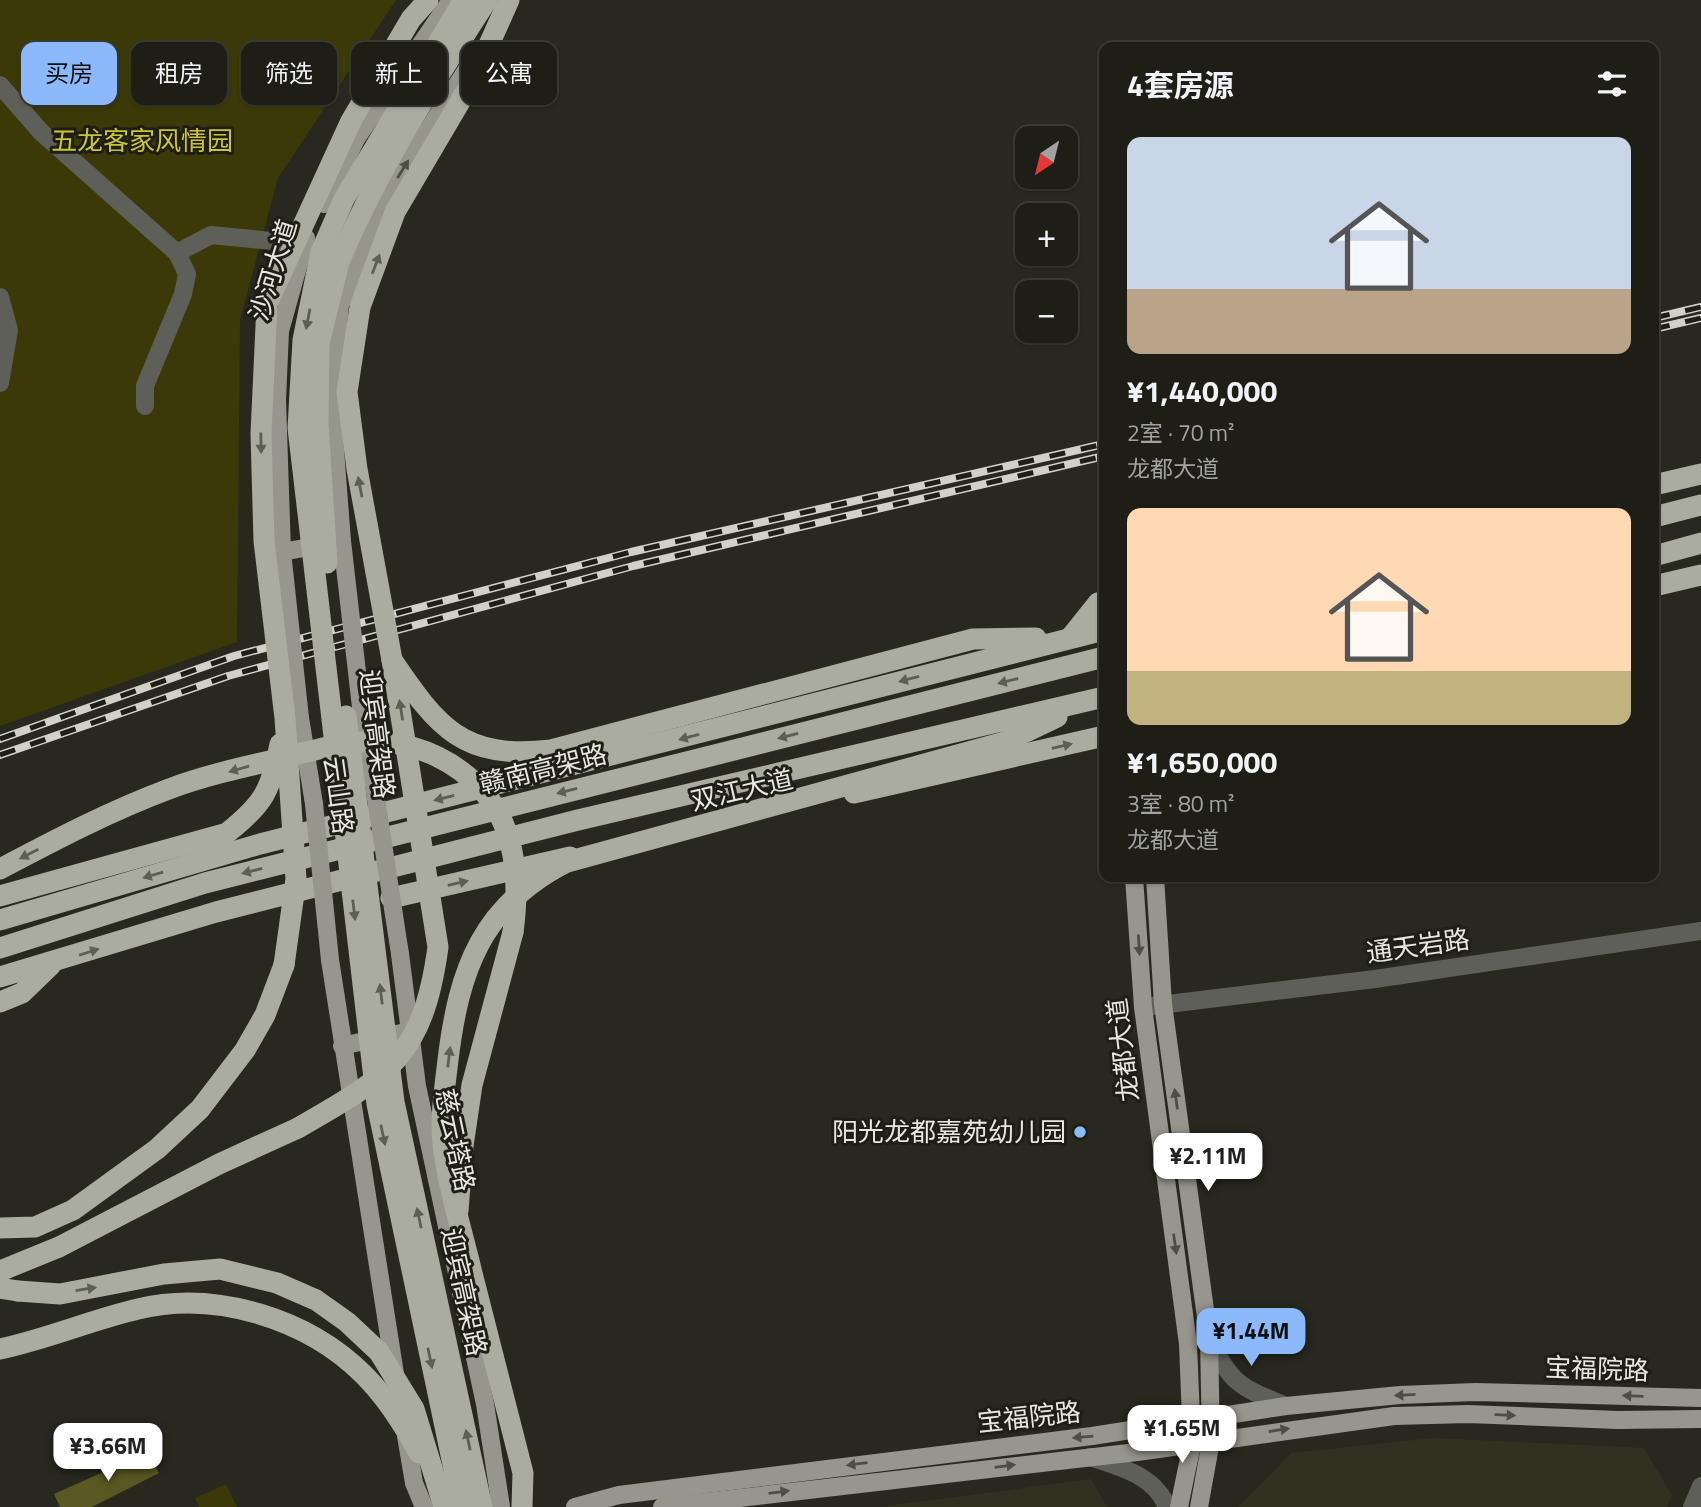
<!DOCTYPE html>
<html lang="zh">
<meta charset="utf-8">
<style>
:root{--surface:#1e1e17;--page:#2b2b24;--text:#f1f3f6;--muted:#a1a2a1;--line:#3c3c36;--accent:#8cb9fc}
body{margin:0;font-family:"Titillium Web","Noto Sans SC",sans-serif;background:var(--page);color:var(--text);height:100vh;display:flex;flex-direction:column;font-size:26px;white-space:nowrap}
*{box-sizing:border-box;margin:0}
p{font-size:23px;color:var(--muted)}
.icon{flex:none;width:38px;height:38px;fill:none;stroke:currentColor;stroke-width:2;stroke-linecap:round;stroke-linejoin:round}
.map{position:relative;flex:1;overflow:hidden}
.side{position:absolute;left:1099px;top:42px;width:560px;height:840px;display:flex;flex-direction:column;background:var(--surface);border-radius:14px;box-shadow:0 2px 5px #0004,0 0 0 2px var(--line)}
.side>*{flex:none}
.hud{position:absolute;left:21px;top:42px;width:665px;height:63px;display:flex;gap:14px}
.needle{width:46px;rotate:215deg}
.tools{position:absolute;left:1015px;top:126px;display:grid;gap:14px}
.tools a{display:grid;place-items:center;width:63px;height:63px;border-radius:14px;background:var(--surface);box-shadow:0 2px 5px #0004,0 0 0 2px var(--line);font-size:35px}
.price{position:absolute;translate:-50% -60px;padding:0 16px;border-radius:14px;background:#fff;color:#222;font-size:23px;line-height:46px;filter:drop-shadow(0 2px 4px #0008)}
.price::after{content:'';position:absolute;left:50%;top:42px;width:21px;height:16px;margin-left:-10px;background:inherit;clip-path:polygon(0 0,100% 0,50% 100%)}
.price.current{background:var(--accent);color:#111}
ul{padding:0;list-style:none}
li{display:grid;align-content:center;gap:14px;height:371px;padding:0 28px}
li span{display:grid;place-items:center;height:217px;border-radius:14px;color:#555}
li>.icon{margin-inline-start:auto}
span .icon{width:126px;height:126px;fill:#fffc;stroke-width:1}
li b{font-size:30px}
h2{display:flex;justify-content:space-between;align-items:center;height:84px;padding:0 28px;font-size:30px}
.tag{padding:0 24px;border-radius:14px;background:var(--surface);box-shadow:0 2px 5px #0004,0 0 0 2px var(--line);font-size:24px;line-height:63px}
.tag.current{background:var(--accent);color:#111}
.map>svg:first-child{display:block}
</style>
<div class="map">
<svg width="1701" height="1507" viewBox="0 0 1701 1507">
<rect width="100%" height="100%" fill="#28281f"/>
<g fill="#313122">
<polygon points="1433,1438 1644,1448 1672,1495 1667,1507 1238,1507 1291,1453"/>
<polygon points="1091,1479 1107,1507 879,1507"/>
</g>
<g fill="#3b3908">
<polygon points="0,0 396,0 278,178 240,320 237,642 0,726"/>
<polygon points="226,1484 237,1507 199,1507 195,1498"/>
</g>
<polygon fill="#595822" points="148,1452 159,1473 92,1507 60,1507 54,1494"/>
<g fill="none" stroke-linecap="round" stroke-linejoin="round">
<g stroke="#5f5f5a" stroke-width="18">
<polyline points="0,85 41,132 177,253 187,274 183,294 145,386 145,406"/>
<polyline points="177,253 211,235 303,244"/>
<polyline points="0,297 9,330 0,383"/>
<polyline points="1143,1007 1375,979 1701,931"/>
<path d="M1209,1339C1233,1385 1238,1386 1286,1406"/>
<path d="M1090,1457C1119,1467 1155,1475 1167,1507"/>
<polyline points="1692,1507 1701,1486"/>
</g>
<g stroke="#96968c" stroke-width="18">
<polyline points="324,204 356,139 451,0"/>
<polyline points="306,238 280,331 277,400 282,552 342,541 331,398 340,305 392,187 479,50"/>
<polyline points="361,707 373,779"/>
<polyline points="300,718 314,804"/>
<polyline points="1134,877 1143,1007 1188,1344 1192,1444 1179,1507"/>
<polyline points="1155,877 1163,1004 1209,1339 1211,1441 1199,1507"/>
<polyline points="400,954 417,1086 485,1404 501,1507"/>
<polyline points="330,960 395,1374"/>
<polyline points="342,1046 410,1031"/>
<polyline points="406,1436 414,1483 424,1507"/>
<polyline points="575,1507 619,1495 1092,1436 1286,1406 1400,1395 1475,1392 1701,1398"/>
<polyline points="662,1507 1137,1452 1394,1416 1468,1414 1617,1420 1701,1419"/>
</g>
<g stroke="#abaca0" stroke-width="21">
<polyline points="321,252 344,199 464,0"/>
<path d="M339,262C378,169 432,85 487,0"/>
<polyline points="1654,485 1701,474"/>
<polyline points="1654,517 1701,505"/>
<polyline points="1654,556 1701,543"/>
<polyline points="1654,586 1701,575"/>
<polyline points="1070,638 1098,603 1104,601"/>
<path d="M392,660C438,728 463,760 551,750L973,639L1036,638"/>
<polyline points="1005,742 1057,717"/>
<polyline points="854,793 1104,736"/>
<path d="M0,896L227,833C264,804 271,790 280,744"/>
<polyline points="391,898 570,857"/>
<polyline points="0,920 260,844 1104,630"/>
<polyline points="0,948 205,883 1104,657"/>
<polyline points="0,977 216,912 578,820 1104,697"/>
<polyline points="0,1002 22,993 51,965"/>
<polyline points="458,1211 463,1146 472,1085 513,932"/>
<polyline points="0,1228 35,1227 73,1210 157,1149 200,1109 245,1050 265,1015 284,965"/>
<polyline points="0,1271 59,1247 219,1164 298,1128"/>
<polyline points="0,1288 18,1291"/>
</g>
<defs>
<g id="rail">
<polyline points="1654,318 1701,307"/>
<polyline points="1654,329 1701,318"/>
<polyline points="0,739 234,656 631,552 1104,444"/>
<polyline points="0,755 228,676 633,566 1104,456"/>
</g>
</defs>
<use href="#rail" stroke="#d1d1ca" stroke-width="8"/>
<use href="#rail" stroke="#1e1e15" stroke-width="5" stroke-dasharray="16" stroke-linecap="butt"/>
<g stroke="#96968c" stroke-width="18">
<polyline points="342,541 361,707"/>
<polyline points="282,552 300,718"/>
<polyline points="373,779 400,954"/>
<polyline points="314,804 330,960"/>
</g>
<g stroke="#abaca0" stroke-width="21">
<polyline points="321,252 303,340 298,428 377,1104 462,1507"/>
<polyline points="327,563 318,424 319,343 339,262"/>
<polyline points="346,716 394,1102 482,1507"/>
<path d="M0,869C55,840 110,811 169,789C206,775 248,766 287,757C319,749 353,739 386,742C422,746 456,762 480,788C517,827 520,881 513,932"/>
<polyline points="284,965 296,879 285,718 264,541 261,434 267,304 351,121 411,19 428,0"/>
<path d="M298,1128C389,1076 423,1057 438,947L392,660L357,469L347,392L360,307L395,212L474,78L509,0"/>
<polyline points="18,1291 60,1294 164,1274 220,1269 277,1283 316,1300 347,1322 379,1352 414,1409 444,1507"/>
<path d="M0,1349C47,1339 91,1320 138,1309C216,1290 308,1319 364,1375C386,1397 404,1425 419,1453"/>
<path d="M522,1507L523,1473C506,1406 489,1340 472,1273C462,1231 448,1187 443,1144C440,1117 445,1086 448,1060C459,969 482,905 567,862L1005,742"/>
</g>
</g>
<defs><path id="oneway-solid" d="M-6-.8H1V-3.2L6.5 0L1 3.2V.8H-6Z" transform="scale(1.75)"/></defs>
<g fill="#4e4e45">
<use href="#oneway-solid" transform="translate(403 169) rotate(-58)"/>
<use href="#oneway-solid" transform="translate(1139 945) rotate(86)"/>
<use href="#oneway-solid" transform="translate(1176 1099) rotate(-98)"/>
<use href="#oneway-solid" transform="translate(1175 1244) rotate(82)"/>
<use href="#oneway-solid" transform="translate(1405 1395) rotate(177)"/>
<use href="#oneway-solid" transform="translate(1633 1396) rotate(-178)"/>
<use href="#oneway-solid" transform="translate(1505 1415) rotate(2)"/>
<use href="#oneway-solid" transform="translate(1279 1430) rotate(-9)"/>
<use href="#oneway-solid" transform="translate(1083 1437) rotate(175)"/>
<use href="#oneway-solid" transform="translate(857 1464) rotate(173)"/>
<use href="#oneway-solid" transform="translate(1005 1466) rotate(-7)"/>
<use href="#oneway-solid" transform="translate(779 1492) rotate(-7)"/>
</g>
<g fill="#5d5e54">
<use href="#oneway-solid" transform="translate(376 264) rotate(-69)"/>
<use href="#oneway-solid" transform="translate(308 319) rotate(101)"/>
<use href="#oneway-solid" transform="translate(261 443) rotate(89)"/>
<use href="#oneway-solid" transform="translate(360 487) rotate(-101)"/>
<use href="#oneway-solid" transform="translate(909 679) rotate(165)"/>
<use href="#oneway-solid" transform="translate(1008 681) rotate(166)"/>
<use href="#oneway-solid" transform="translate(401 710) rotate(-99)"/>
<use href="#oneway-solid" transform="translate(788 736) rotate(166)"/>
<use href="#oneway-solid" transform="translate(689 737) rotate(165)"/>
<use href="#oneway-solid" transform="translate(1062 746) rotate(-13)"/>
<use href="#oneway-solid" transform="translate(239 769) rotate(164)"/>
<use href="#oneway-solid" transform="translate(567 791) rotate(166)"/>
<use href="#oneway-solid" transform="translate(444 798) rotate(166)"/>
<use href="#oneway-solid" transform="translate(29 854) rotate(153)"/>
<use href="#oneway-solid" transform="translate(252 871) rotate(166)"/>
<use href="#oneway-solid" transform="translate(153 875) rotate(164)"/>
<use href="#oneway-solid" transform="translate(458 883) rotate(-13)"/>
<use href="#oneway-solid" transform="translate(354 910) rotate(83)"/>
<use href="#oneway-solid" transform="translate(89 952) rotate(-18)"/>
<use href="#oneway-solid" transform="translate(381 994) rotate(-97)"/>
<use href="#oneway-solid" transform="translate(449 1057) rotate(-83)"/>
<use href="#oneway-solid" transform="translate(383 1135) rotate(78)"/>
<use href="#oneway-solid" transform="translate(419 1218) rotate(-102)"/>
<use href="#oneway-solid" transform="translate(86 1289) rotate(-9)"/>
<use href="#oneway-solid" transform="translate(430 1358) rotate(78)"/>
<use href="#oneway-solid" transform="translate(468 1440) rotate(-102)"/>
</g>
<circle fill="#8cb9fc" stroke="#1e1e15" stroke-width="2.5" cx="1080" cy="1132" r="7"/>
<g text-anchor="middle" stroke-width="6" stroke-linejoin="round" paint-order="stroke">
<g font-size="26" fill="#c8c538" stroke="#1e1e15">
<text x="142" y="150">五龙客家风情园</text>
</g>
<g font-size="26" fill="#e7e7e0" stroke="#1e1e15">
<text transform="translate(273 270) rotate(-73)" y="9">沙河大道</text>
<text transform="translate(377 734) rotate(83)" y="9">迎宾高架路</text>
<text transform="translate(543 769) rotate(-14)" y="9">赣南高架路</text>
<text transform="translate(742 790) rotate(-13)" y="9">双江大道</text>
<text transform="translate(338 795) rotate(82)" y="9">云山路</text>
<text transform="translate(1418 946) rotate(-8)" y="9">通天岩路</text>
<text transform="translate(1123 1050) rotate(-97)" y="9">龙都大道</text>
<text transform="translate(455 1140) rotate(78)" y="9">慈云塔路</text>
<text transform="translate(464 1292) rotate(78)" y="9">迎宾高架路</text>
<text transform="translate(1597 1369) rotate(2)" y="9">宝福院路</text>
<text transform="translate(1029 1417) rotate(-6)" y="9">宝福院路</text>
</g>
<g font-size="26" fill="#e7e7e0" stroke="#1e1e15" text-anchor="end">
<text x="1066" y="1141">阳光龙都嘉苑幼儿园</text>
</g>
</g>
</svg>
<div class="tools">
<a><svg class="needle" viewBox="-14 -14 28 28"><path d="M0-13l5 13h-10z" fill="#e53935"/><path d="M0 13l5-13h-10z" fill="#a1a2a1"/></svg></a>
<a>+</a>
<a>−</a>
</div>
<b class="price" style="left:1208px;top:1193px">¥2.11M</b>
<b class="price current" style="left:1251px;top:1368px">¥1.44M</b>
<b class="price" style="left:1182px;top:1465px">¥1.65M</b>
<b class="price" style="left:108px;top:1483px">¥3.66M</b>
<div class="hud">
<a class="tag current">买房</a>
<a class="tag">租房</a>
<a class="tag">筛选</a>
<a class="tag">新上</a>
<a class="tag">公寓</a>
</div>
<section class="side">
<h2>4套房源<svg class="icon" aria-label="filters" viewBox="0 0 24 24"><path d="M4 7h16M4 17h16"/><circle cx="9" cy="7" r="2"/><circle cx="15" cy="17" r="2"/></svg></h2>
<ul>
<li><span style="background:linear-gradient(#c9d6e8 70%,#b9a48a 0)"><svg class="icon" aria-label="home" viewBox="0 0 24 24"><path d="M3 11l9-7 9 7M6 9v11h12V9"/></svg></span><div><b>¥1,440,000</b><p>2室 · 70 m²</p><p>龙都大道</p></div></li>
<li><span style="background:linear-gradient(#ffd9b3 75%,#c2b280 0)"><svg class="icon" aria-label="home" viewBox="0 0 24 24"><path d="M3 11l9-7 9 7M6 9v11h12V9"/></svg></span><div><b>¥1,650,000</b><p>3室 · 80 m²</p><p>龙都大道</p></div></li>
</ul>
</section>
</div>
